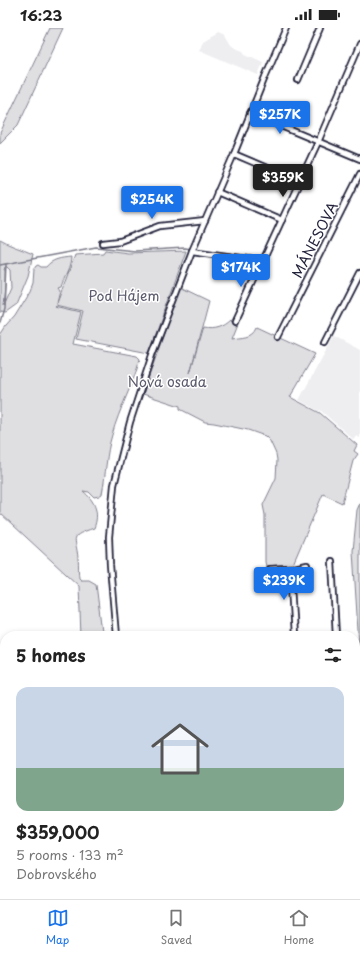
<!DOCTYPE html>
<meta charset="utf-8">
<style>
:root{--surface:#fff;--page:#f6f6f6;--text:#222;--muted:#767676;--line:#e0e0e0;--accent:#1a73e8}
body{margin:0;font-family:"Playpen Sans",sans-serif;background:var(--page);color:var(--text);height:100vh;display:flex;flex-direction:column;font-size:15px;white-space:nowrap}
*{box-sizing:border-box;margin:0}
p{font-size:13px;color:var(--muted)}
.icon{flex:none;width:22px;height:22px;fill:none;stroke:currentColor;stroke-width:2;stroke-linecap:round;stroke-linejoin:round}
.map{position:relative;flex:1;overflow:hidden}
.details{position:absolute;left:0px;top:603px;width:360px;height:268px;display:flex;flex-direction:column;background:var(--surface);border-radius:16px 16px 0 0;box-shadow:0 2px 6px #0003}
.details>*{flex:none}
.price{position:absolute;translate:-50% -34px;padding:0 9px;border-radius:4px;background:var(--accent);color:#fff;font-size:13px;line-height:26px;filter:drop-shadow(0 1px 2px #0008)}
.price::after{content:'';position:absolute;left:50%;top:24px;width:12px;height:9px;margin-left:-6px;background:inherit;clip-path:polygon(0 0,100% 0,50% 100%)}
.price.on{background:#222;color:#fff}
ul{padding:0;list-style:none}
li{display:grid;align-content:center;gap:8px;height:212px;padding:0 16px}
li span{display:grid;place-items:center;height:124px;border-radius:12px;color:#555}
li>.icon{margin-inline-start:auto}
span .icon{width:72px;height:72px;fill:#fffc;stroke-width:1}
li b{font-size:17px}
h2{display:flex;justify-content:space-between;align-items:center;height:48px;padding:0 16px;font-size:17px}
.status{display:flex;justify-content:space-between;align-items:center;height:28px;padding:0 20px;background:var(--surface);direction:ltr}
.status svg{height:11px;fill:currentColor}
.dock{display:flex;justify-content:space-around;align-items:center;height:56px;border-top:1px solid var(--line);background:var(--surface);font-size:11px;color:var(--muted)}
.dock a{display:grid;justify-items:center;gap:2px}
.dock .on{color:var(--accent)}
.map>svg:first-child{display:block}
</style>
<div class="status"><b>16:23</b><svg viewBox="0 0 49 12"><path d="M0 12V9h3v3zM5 12V6h3v6zM10 12V3h3v9zM15 12V0h3v12zM26 1h20v11H26zM47 4h2v5h-2z"/></svg></div>
<div class="map">
<svg width="360" height="871" viewBox="0 0 360 871">
<rect width="100%" height="100%" fill="#fff"/>
<filter id="ink" filterUnits="userSpaceOnUse"><feTurbulence type="fractalNoise" baseFrequency=".025" numOctaves="2"/><feDisplacementMap in="SourceGraphic" scale="8" xChannelSelector="R" yChannelSelector="G"/><feConvolveMatrix kernelMatrix="1 2 1 2 8 2 1 2 1" color-interpolation-filters="sRGB"/></filter>
<g filter="url(#ink)">
<g fill="#eeeef1">
<polygon points="218,4 225,7 231,17 235,20 243,23 245,26 263,34 258,47 199,22 203,13"/>
<polygon points="334,308 360,322 360,410 356,408 353,411 320,382 319,383 299,372"/>
</g>
<g fill="#dfdfe2" stroke="#80808e" fill-rule="evenodd">
<polygon points="50,0 63,0 18,97 0,115 0,105"/>
<path d="M0,212C10,218 22,221 33,226L28,248L16,277L5,285L0,284ZM5,239H7L10,242L11,260L3,278L5,258V242H4Z"/>
<path d="M105,222L128,225L186,223L149,325L76,311L83,283L56,277L55,278L81,284L73,316L137,328L140,331C133,357 119,381 112,407C106,426 106,446 102,466L99,468L94,469L89,464L83,463C95,473 100,485 94,500C68,509 76,508 78,530C79,537 78,544 79,550L81,552H89L96,556L102,604L105,608H81L79,558L0,485V307L6,298L14,289L30,263L33,255L34,241L36,238L38,237L41,239H46C52,231 61,230 71,229C71,240 64,249 61,259L58,260L60,263L57,275L75,227L103,225Z"/>
<path d="M180,259L209,273L190,345L203,300C213,302 222,299 229,292L238,295L232,310C242,308 253,310 257,299L315,326L290,369L320,385L357,417L354,423L358,426L353,433L342,475L323,466L293,536L266,538L265,534V487L263,477L276,450L277,432L276,426L270,413L265,408L248,402L214,395L205,394L180,381V378L143,366Z"/>
<polygon points="360,475 360,618 359,619 353,523 357,482"/>
<polygon points="0,719 5,722 5,801 0,816"/>
<polygon points="0,834 5,834 5,866 44,866 41,871 0,871"/>
</g>
<g fill="none" stroke-linecap="round" stroke-linejoin="round">
<g stroke="#7a7a88" stroke-width="1.5">
<polyline points="0,237 96,219 135,223 185,220 192,221"/>
<polyline points="0,295 4,281 6,236"/>
<polyline points="64,866 72,871"/>
</g>
<defs>
<g id="street">
<polyline points="298,52 320,0"/>
<polyline points="250,85 257,88 360,131"/>
<polyline points="234,126 300,154"/>
<polyline points="217,164 282,192"/>
<polyline points="103,215 120,213 160,198 205,193"/>
<polyline points="192,223 263,233"/>
<polyline points="235,293 318,114 360,16"/>
<polyline points="278,309 360,146"/>
<polyline points="325,314 360,245"/>
<polyline points="332,533 336,608"/>
<polyline points="270,541 290,540 294,608"/>
<polyline points="290,541 307,537"/>
<polyline points="116,608 110,537 109,509 114,457 130,394 152,327 192,223 234,126 265,49 286,0"/>
<polyline points="355,626 360,624"/>
<polyline points="47,871 50,866"/>
</g>
</defs>
<use href="#street" stroke="#22223b" stroke-width="8"/>
<use href="#street" stroke="#fff" stroke-width="4.5"/>
</g>
</g>
<g text-anchor="middle" stroke-width="3" stroke-linejoin="round" paint-order="stroke">
<g font-size="14" fill="#22223b" stroke="#fff">
<text transform="translate(315 212) rotate(-63)" y="5">MÁNESOVA</text>
</g>
<g font-size="14" fill="#5b5b6d" stroke="#fff">
<text x="124" y="273">Pod Hájem</text>
<text x="167" y="359">Nová osada</text>
</g>
</g>
</svg>
<b class="price" style="left:280px;top:107px">$257K</b>
<b class="price on" style="left:283px;top:170px">$359K</b>
<b class="price" style="left:152px;top:192px">$254K</b>
<b class="price" style="left:241px;top:260px">$174K</b>
<b class="price" style="left:284px;top:573px">$239K</b>
<section class="details">
<h2>5 homes<svg class="icon" aria-label="filters" viewBox="0 0 24 24"><path d="M4 7h16M4 17h16"/><circle cx="9" cy="7" r="2"/><circle cx="15" cy="17" r="2"/></svg></h2>
<ul>
<li><span style="background:linear-gradient(#c9d6e8 65%,#7fa58c 0)"><svg class="icon" aria-label="home" viewBox="0 0 24 24"><path d="M3 11l9-7 9 7M6 9v11h12V9"/></svg></span><div><b>$359,000</b><p>5 rooms · 133 m²</p><p>Dobrovského</p></div></li>
</ul>
</section>
</div>
<nav class="dock">
<a class="on"><svg class="icon" aria-label="map" viewBox="0 0 24 24"><path d="M3 6l6-2 6 2 6-2v14l-6 2-6-2-6 2zM9 4v14M15 6v14"/></svg>Map</a>
<a><svg class="icon" aria-label="saved" viewBox="0 0 24 24"><path d="M7 4h10v16l-5-4-5 4z"/></svg>Saved</a>
<a><svg class="icon" aria-label="home" viewBox="0 0 24 24"><path d="M3 11l9-7 9 7M6 9v11h12V9"/></svg>Home</a>
</nav>
